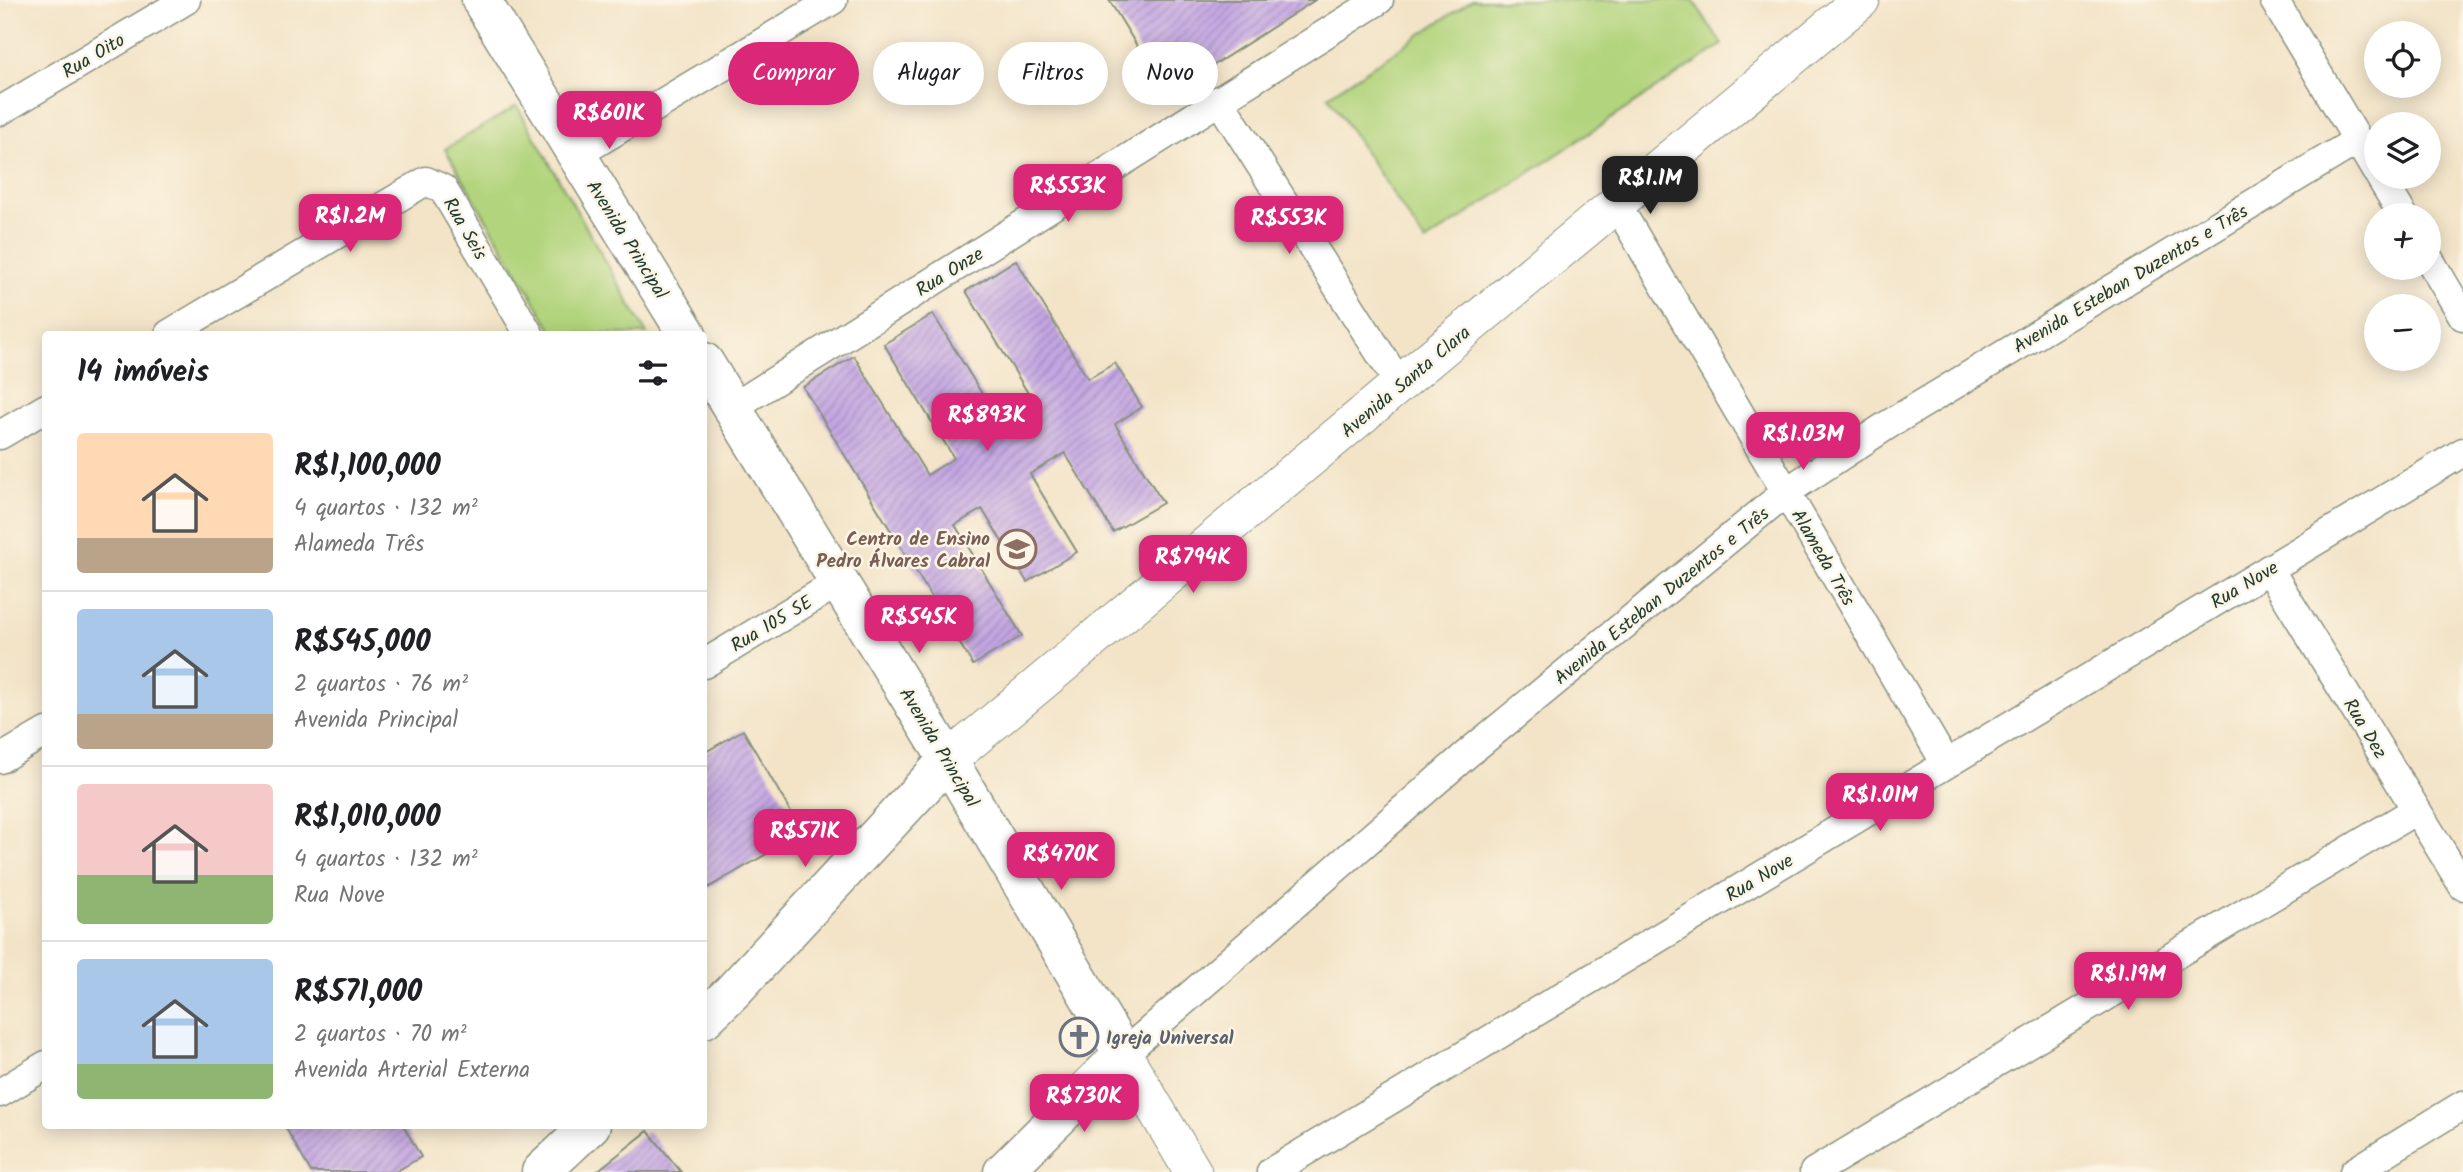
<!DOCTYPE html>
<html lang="pt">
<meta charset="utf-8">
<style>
:root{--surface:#fff;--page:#f6f6f6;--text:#202124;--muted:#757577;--line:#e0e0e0;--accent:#db2777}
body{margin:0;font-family:Kalam,sans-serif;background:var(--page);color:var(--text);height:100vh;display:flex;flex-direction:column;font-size:26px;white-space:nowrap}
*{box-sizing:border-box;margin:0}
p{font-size:23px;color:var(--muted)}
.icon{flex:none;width:38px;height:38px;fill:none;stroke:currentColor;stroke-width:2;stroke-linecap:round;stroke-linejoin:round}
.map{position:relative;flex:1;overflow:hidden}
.side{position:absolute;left:42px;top:331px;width:665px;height:798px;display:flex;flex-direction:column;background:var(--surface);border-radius:7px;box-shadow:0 4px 18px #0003}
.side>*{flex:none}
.banner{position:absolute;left:728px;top:42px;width:665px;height:63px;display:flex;gap:14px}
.fabs{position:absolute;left:2364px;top:21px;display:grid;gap:14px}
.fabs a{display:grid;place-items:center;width:77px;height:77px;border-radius:50%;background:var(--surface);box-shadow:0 4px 18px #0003;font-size:35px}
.price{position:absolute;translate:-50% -60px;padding:0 16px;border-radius:14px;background:var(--accent);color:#fff;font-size:23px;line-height:46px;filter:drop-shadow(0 2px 4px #0008)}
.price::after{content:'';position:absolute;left:50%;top:42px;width:21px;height:16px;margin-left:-10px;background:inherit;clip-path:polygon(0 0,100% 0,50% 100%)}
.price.current{background:#222;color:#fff}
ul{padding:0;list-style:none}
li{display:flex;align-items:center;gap:21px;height:175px;padding:0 35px}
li+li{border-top:2px solid var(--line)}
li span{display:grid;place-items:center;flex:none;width:196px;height:140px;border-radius:7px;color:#555}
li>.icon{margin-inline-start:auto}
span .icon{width:84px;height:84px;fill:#fffc;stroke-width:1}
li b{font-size:30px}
h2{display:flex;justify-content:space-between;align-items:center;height:84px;padding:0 35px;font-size:30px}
.tag{padding:0 24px;border-radius:32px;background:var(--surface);box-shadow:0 4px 18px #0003;font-size:24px;line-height:63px}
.tag.current{background:var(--accent);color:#fff}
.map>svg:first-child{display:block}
</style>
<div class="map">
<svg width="2463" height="1172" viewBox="0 0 2463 1172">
<defs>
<pattern id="building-hatch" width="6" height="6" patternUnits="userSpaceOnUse" patternTransform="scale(1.75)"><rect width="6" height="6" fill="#c3a5e3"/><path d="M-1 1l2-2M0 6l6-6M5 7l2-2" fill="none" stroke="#9e88b9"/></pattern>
</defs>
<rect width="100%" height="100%" fill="#fcf5e5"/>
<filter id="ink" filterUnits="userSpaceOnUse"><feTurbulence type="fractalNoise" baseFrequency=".0143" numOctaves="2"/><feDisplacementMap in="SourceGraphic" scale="14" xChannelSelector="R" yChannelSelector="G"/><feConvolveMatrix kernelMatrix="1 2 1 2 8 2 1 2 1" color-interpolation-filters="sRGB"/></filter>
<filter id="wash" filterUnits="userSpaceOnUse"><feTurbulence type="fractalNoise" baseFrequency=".00686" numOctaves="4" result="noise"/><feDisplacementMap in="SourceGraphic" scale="28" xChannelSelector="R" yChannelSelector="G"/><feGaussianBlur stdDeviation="1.57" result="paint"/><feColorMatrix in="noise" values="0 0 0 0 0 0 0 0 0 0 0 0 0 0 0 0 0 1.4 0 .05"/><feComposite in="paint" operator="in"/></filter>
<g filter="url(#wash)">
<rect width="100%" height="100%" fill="#f3e4c8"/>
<g fill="#b2d47d" stroke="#688858" stroke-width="2">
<polygon points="1472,0 1693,0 1722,45 1425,242 1328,96"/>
<polygon points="517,106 647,334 554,334 445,149"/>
</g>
<g id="blocks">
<g fill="url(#building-hatch)">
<polygon points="1109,0 1315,0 1167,95"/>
<polygon points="1016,260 1088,379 1115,363 1142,407 1115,424 1163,503 1113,532 1065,453 1030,474 1077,552 1027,582 982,509 955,525 1022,636 973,665 803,387 854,356 927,475 954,458 884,344 933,314 1003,428 1037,408 966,291"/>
<polygon points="743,730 803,833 704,890 704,753"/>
<polygon points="284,1125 403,1125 421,1157 395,1172 311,1172"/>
<polygon points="648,1131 681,1172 596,1172"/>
</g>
</g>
</g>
<g filter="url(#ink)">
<use href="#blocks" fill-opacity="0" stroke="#89907e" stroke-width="2"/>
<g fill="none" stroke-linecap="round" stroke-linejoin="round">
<defs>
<g id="minor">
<polyline points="2274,0 2376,171"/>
<polyline points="1219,100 1400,385"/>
<polyline points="0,111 186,0"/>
<polyline points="576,155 833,0"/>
<polyline points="2380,177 2403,215"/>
<polyline points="1617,205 1946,764"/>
<polyline points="2429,259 2463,316"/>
<polyline points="169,334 426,181 443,189 529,334"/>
<polyline points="732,408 1379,0"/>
<polyline points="0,435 46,408"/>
<polyline points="2269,569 2463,886"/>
<polyline points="704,664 839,582"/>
<polyline points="0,759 46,732"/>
<polyline points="1123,1054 1467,754 1786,492 1886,426 2358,140"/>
<polyline points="0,1093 46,1065"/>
<polyline points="1271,1172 2463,452"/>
<polyline points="1814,1172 2416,810"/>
<polyline points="2354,1172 2463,1105"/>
</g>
<g id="tertiary">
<polyline points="948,760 1861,0"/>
<polyline points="1123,1054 1193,1172"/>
</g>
<g id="secondary">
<polyline points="481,0 687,334"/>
<polyline points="704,362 948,760 1123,1054 1003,1172"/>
<polyline points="704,1019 732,992 948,760"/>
<polyline points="541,1172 591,1125"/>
</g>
</defs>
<use href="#minor" stroke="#89907e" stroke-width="31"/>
<use href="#tertiary" stroke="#89907e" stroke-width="39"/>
<use href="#secondary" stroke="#89907e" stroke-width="41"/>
<use href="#minor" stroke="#fff" stroke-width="28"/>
<use href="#tertiary" stroke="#fff" stroke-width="37"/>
<use href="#secondary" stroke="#fff" stroke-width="38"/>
</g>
</g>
<defs>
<symbol id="school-ring" viewBox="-11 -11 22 22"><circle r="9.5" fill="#fcf5e5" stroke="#8d6e63" stroke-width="1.5"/><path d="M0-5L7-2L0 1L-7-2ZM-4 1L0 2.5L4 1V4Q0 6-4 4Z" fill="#8d6e63"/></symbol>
<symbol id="church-ring" viewBox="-11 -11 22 22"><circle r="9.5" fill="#fcf5e5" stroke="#6b7280" stroke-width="1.5"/><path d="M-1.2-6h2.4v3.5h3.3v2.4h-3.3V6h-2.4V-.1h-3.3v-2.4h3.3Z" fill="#6b7280"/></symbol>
</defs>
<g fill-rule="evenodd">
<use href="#school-ring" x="995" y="527" width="44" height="44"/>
<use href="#church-ring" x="1057" y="1015" width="44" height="44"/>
</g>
<g text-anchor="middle" stroke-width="5" stroke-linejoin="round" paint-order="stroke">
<g font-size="19" fill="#1f3d34" stroke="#fcf5e5">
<text transform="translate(93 55) rotate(-31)" y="7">Rua Oito</text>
<text transform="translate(466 228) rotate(60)" y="7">Rua Seis</text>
<text transform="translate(628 239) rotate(58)" y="7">Avenida Principal</text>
<text transform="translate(949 271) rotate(-32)" y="7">Rua Onze</text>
<text transform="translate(2130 278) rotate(-31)" y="7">Avenida Esteban Duzentos e Três</text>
<text transform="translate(1405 381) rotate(-40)" y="7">Avenida Santa Clara</text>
<text transform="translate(1824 557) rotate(60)" y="7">Alameda Três</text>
<text transform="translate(2244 584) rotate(-31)" y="7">Rua Nove</text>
<text transform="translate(1661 595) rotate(-39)" y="7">Avenida Esteban Duzentos e Três</text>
<text transform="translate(771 623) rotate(-31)" y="7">Rua 105 SE</text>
<text transform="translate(2366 728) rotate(59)" y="7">Rua Dez</text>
<text transform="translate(940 747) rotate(59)" y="7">Avenida Principal</text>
<text transform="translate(1759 877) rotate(-31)" y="7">Rua Nove</text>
</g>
<g font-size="19" font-weight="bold" fill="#785e54" stroke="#fcf5e5" text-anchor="end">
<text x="990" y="545">Centro de Ensino<tspan x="990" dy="22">Pedro Álvares Cabral</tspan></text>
</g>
<g font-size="19" font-weight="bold" fill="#5b616d" stroke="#fcf5e5" text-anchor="start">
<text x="1106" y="1044">Igreja Universal</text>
</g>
</g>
</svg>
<div class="fabs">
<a><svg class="icon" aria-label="locate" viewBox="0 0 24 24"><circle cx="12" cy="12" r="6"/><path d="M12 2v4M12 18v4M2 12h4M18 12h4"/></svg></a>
<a><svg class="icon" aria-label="layers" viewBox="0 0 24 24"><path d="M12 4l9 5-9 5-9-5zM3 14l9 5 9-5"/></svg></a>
<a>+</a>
<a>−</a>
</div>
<b class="price" style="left:609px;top:151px">R$601K</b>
<b class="price current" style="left:1650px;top:216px">R$1.1M</b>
<b class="price" style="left:1068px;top:224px">R$553K</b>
<b class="price" style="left:350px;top:254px">R$1.2M</b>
<b class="price" style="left:1289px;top:256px">R$553K</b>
<b class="price" style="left:987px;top:453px">R$893K</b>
<b class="price" style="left:1803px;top:472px">R$1.03M</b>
<b class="price" style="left:1193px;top:595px">R$794K</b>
<b class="price" style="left:919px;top:655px">R$545K</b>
<b class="price" style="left:1880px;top:833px">R$1.01M</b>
<b class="price" style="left:805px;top:869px">R$571K</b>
<b class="price" style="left:1061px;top:892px">R$470K</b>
<b class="price" style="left:2128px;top:1012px">R$1.19M</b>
<b class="price" style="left:1084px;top:1134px">R$730K</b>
<div class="banner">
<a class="tag current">Comprar</a>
<a class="tag">Alugar</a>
<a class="tag">Filtros</a>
<a class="tag">Novo</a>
</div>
<section class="side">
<h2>14 imóveis<svg class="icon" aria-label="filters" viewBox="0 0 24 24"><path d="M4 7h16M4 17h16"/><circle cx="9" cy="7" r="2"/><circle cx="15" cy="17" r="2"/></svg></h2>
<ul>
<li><span style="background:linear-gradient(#ffd9b3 75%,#b9a48a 0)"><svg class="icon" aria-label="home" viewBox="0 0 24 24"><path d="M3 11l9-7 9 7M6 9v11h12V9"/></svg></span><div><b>R$1,100,000</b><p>4 quartos · 132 m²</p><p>Alameda Três</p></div></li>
<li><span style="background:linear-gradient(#a9c7e8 75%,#b9a48a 0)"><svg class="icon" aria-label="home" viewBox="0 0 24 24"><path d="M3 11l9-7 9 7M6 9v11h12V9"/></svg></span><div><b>R$545,000</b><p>2 quartos · 76 m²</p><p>Avenida Principal</p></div></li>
<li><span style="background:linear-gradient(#f6c9c9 65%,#8fb573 0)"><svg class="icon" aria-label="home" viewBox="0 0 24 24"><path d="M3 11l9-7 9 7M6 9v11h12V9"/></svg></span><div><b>R$1,010,000</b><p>4 quartos · 132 m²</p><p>Rua Nove</p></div></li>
<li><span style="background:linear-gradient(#a9c7e8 75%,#8fb573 0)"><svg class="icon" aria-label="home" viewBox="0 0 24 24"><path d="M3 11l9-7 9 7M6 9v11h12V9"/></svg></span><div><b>R$571,000</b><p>2 quartos · 70 m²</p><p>Avenida Arterial Externa</p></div></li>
</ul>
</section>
</div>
